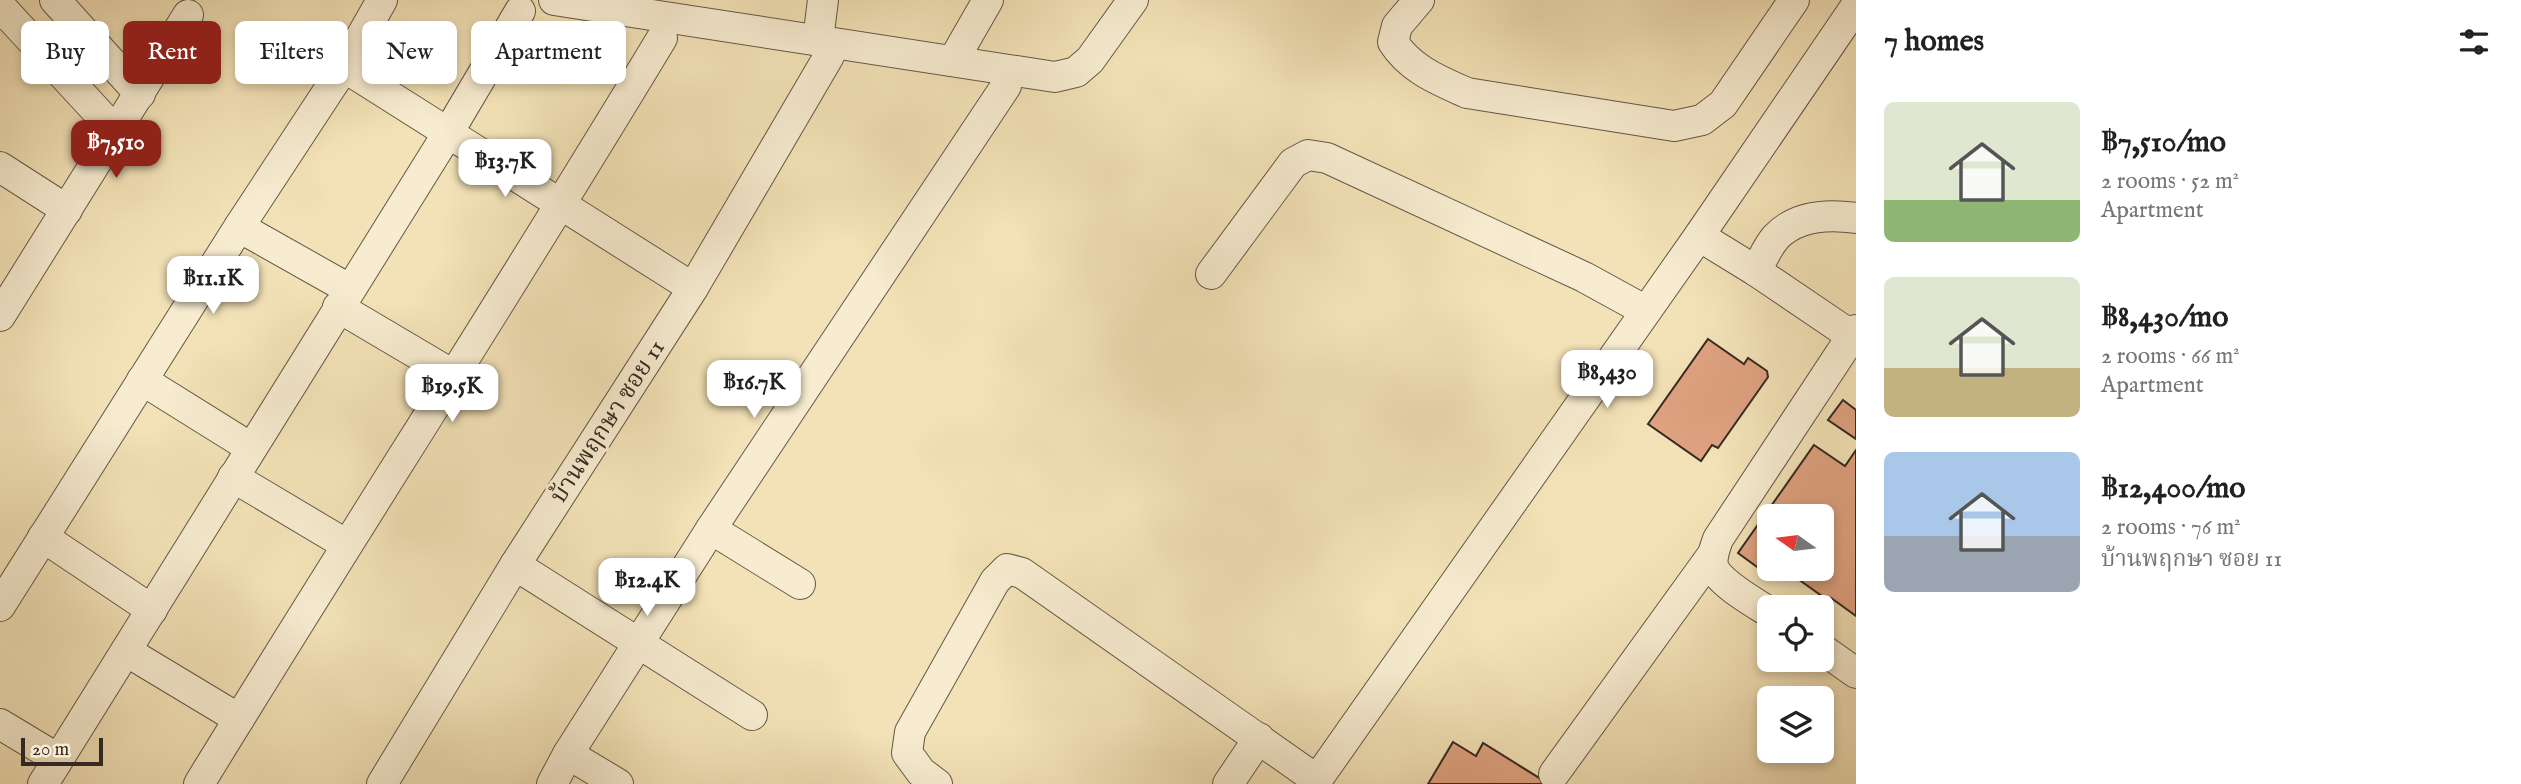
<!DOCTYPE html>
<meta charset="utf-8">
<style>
:root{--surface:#fff;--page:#f6f6f6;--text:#222;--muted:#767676;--accent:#8f2418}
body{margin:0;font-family:"IM FELL English","Noto Serif Thai",serif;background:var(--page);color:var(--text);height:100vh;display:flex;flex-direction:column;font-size:26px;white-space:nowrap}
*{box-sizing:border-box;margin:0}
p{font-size:23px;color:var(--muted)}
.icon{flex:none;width:38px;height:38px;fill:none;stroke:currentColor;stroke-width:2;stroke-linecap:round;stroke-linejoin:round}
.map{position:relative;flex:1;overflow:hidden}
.details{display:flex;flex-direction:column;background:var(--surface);width:665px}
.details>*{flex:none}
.guide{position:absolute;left:21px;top:21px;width:665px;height:63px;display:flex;gap:14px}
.needle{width:46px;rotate:284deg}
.tools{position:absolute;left:1757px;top:504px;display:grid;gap:14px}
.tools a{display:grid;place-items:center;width:77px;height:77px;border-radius:10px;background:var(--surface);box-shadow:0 4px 10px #0003;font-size:35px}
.scale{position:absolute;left:21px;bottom:18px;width:82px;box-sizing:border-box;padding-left:7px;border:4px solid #352a21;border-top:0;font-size:19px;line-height:24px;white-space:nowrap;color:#352a21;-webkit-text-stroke:5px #f7ecd0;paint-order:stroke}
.price{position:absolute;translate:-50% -60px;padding:0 16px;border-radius:14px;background:#fff;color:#222;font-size:23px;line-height:46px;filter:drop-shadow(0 2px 4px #0008)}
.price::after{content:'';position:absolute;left:50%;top:42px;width:21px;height:16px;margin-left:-10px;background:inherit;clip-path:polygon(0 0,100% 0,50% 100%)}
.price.current{background:var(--accent);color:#fff}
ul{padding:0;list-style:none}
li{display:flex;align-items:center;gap:21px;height:175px;padding:0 28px}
li span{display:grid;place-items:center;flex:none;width:196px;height:140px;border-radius:10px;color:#555}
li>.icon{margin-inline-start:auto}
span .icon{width:84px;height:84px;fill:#fffc;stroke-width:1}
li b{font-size:30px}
h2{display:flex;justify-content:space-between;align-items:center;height:84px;padding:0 28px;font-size:30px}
.tag{padding:0 24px;border-radius:10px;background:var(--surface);box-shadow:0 4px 10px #0003;font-size:24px;line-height:63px}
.tag.current{background:var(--accent);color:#fff}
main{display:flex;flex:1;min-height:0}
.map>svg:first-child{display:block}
</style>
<main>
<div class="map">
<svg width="1856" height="784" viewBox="0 0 1856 784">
<rect width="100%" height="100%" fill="#f3e2b7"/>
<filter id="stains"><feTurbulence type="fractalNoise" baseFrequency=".00286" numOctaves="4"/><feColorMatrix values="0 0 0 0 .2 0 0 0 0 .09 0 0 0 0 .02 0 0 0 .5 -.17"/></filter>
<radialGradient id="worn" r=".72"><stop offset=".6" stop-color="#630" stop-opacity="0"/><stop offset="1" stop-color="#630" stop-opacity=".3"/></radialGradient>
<g fill="#dfa280" stroke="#352a21" stroke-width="2">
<polygon points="1708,339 1744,364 1748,358 1767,371 1768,377 1718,448 1712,445 1701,461 1648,424"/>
<polygon points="1843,400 1856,410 1856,439 1828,420"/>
<polygon points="1814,445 1845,466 1856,450 1856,616 1831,598 1829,601 1784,569 1822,569 1822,516 1769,516 1769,569 1773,569 1768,575 1738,553"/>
<polygon points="1453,742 1476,756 1483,743 1549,784 1428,784"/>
</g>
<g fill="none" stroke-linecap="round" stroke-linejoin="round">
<defs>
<g id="minor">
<polyline points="55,0 140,94"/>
<polyline points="554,0 1055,77 1076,72 1090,60 1133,0"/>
<path d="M1419,0L1397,26L1393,42C1410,69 1438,80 1467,93L1674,126L1702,120L1723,104L1794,0"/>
<polyline points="0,6 116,132"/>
<polyline points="818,40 823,0"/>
<polyline points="953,61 988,0"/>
<polyline points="344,67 693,288"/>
<polyline points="0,167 67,210"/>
<polyline points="239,227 349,289"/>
<polyline points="1699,236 1756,271 1852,336"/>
<path d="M1756,271C1762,260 1768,246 1776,237C1797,215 1828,214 1856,218"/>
<polyline points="1211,274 1293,163 1308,155 1327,158 1584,277 1646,311"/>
<polyline points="338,307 453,375"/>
<polyline points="0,316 188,15"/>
<polyline points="142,380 251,448"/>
<polyline points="233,477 347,545"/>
<polyline points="711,529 800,584"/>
<polyline points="43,537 152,610"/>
<polyline points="515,565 752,715"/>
<polyline points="0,606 239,227 344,67 382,0"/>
<path d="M1769,612C1755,603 1718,582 1713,566C1711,557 1715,548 1718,539L1856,330"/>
<polyline points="1822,649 1856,673"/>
<polyline points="126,651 239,719"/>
<polyline points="0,724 58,759"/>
<polyline points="568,754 618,784"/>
<polyline points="1554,774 1713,554"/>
<polyline points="43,784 448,133 520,11"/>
<path d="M199,784C352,534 511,289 662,38"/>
<polyline points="382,784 515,565 693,288 829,56"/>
<polyline points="552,784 568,754 711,529 1006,86"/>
<polyline points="937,784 921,772 907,753 910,732 995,581 1007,569 1022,573 1317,780"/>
<polyline points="1228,784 1259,738"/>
<polyline points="1314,784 1699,236 1856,6"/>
</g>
</defs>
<use href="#minor" stroke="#645846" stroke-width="32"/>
<use href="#minor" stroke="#f7ecd0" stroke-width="30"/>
</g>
<g text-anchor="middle" stroke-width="6" stroke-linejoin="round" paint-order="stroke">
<g font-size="24" fill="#352a21" stroke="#f7ecd0">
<text transform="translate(607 421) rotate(-57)" y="8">บ้านพฤกษา ซอย 11</text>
</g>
</g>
<rect width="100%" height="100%" filter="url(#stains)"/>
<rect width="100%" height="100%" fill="url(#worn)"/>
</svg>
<div class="tools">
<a><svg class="needle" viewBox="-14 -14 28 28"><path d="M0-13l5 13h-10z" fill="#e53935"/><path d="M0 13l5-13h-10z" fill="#767676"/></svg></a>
<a><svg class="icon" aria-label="locate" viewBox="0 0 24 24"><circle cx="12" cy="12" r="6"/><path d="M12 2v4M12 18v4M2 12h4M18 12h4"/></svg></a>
<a><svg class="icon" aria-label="layers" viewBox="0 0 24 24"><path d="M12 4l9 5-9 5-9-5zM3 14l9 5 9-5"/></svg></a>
</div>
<div class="scale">20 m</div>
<b class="price current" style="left:116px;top:180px">฿7,510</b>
<b class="price" style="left:505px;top:199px">฿13.7K</b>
<b class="price" style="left:213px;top:316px">฿11.1K</b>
<b class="price" style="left:1607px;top:410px">฿8,430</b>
<b class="price" style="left:754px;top:420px">฿16.7K</b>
<b class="price" style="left:452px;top:424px">฿19.5K</b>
<b class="price" style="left:647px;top:618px">฿12.4K</b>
<div class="guide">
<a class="tag">Buy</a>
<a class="tag current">Rent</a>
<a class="tag">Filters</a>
<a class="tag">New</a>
<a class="tag">Apartment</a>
</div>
</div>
<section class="details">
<h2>7 homes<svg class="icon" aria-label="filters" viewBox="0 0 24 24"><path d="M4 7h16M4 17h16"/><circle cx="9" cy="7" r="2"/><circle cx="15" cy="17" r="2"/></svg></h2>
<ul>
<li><span style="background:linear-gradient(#dfe7d0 70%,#8fb573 0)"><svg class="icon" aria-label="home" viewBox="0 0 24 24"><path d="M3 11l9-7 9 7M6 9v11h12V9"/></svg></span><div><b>฿7,510/mo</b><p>2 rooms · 52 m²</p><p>Apartment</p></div></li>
<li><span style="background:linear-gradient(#dfe7d0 65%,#c2b280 0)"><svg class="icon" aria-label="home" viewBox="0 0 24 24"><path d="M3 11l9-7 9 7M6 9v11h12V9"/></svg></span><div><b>฿8,430/mo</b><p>2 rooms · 66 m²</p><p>Apartment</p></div></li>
<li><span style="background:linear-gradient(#a9c7e8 60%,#9aa5b1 0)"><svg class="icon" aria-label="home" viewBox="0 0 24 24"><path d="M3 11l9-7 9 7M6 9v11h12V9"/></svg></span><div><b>฿12,400/mo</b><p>2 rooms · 76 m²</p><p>บ้านพฤกษา ซอย 11</p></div></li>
</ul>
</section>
</main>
